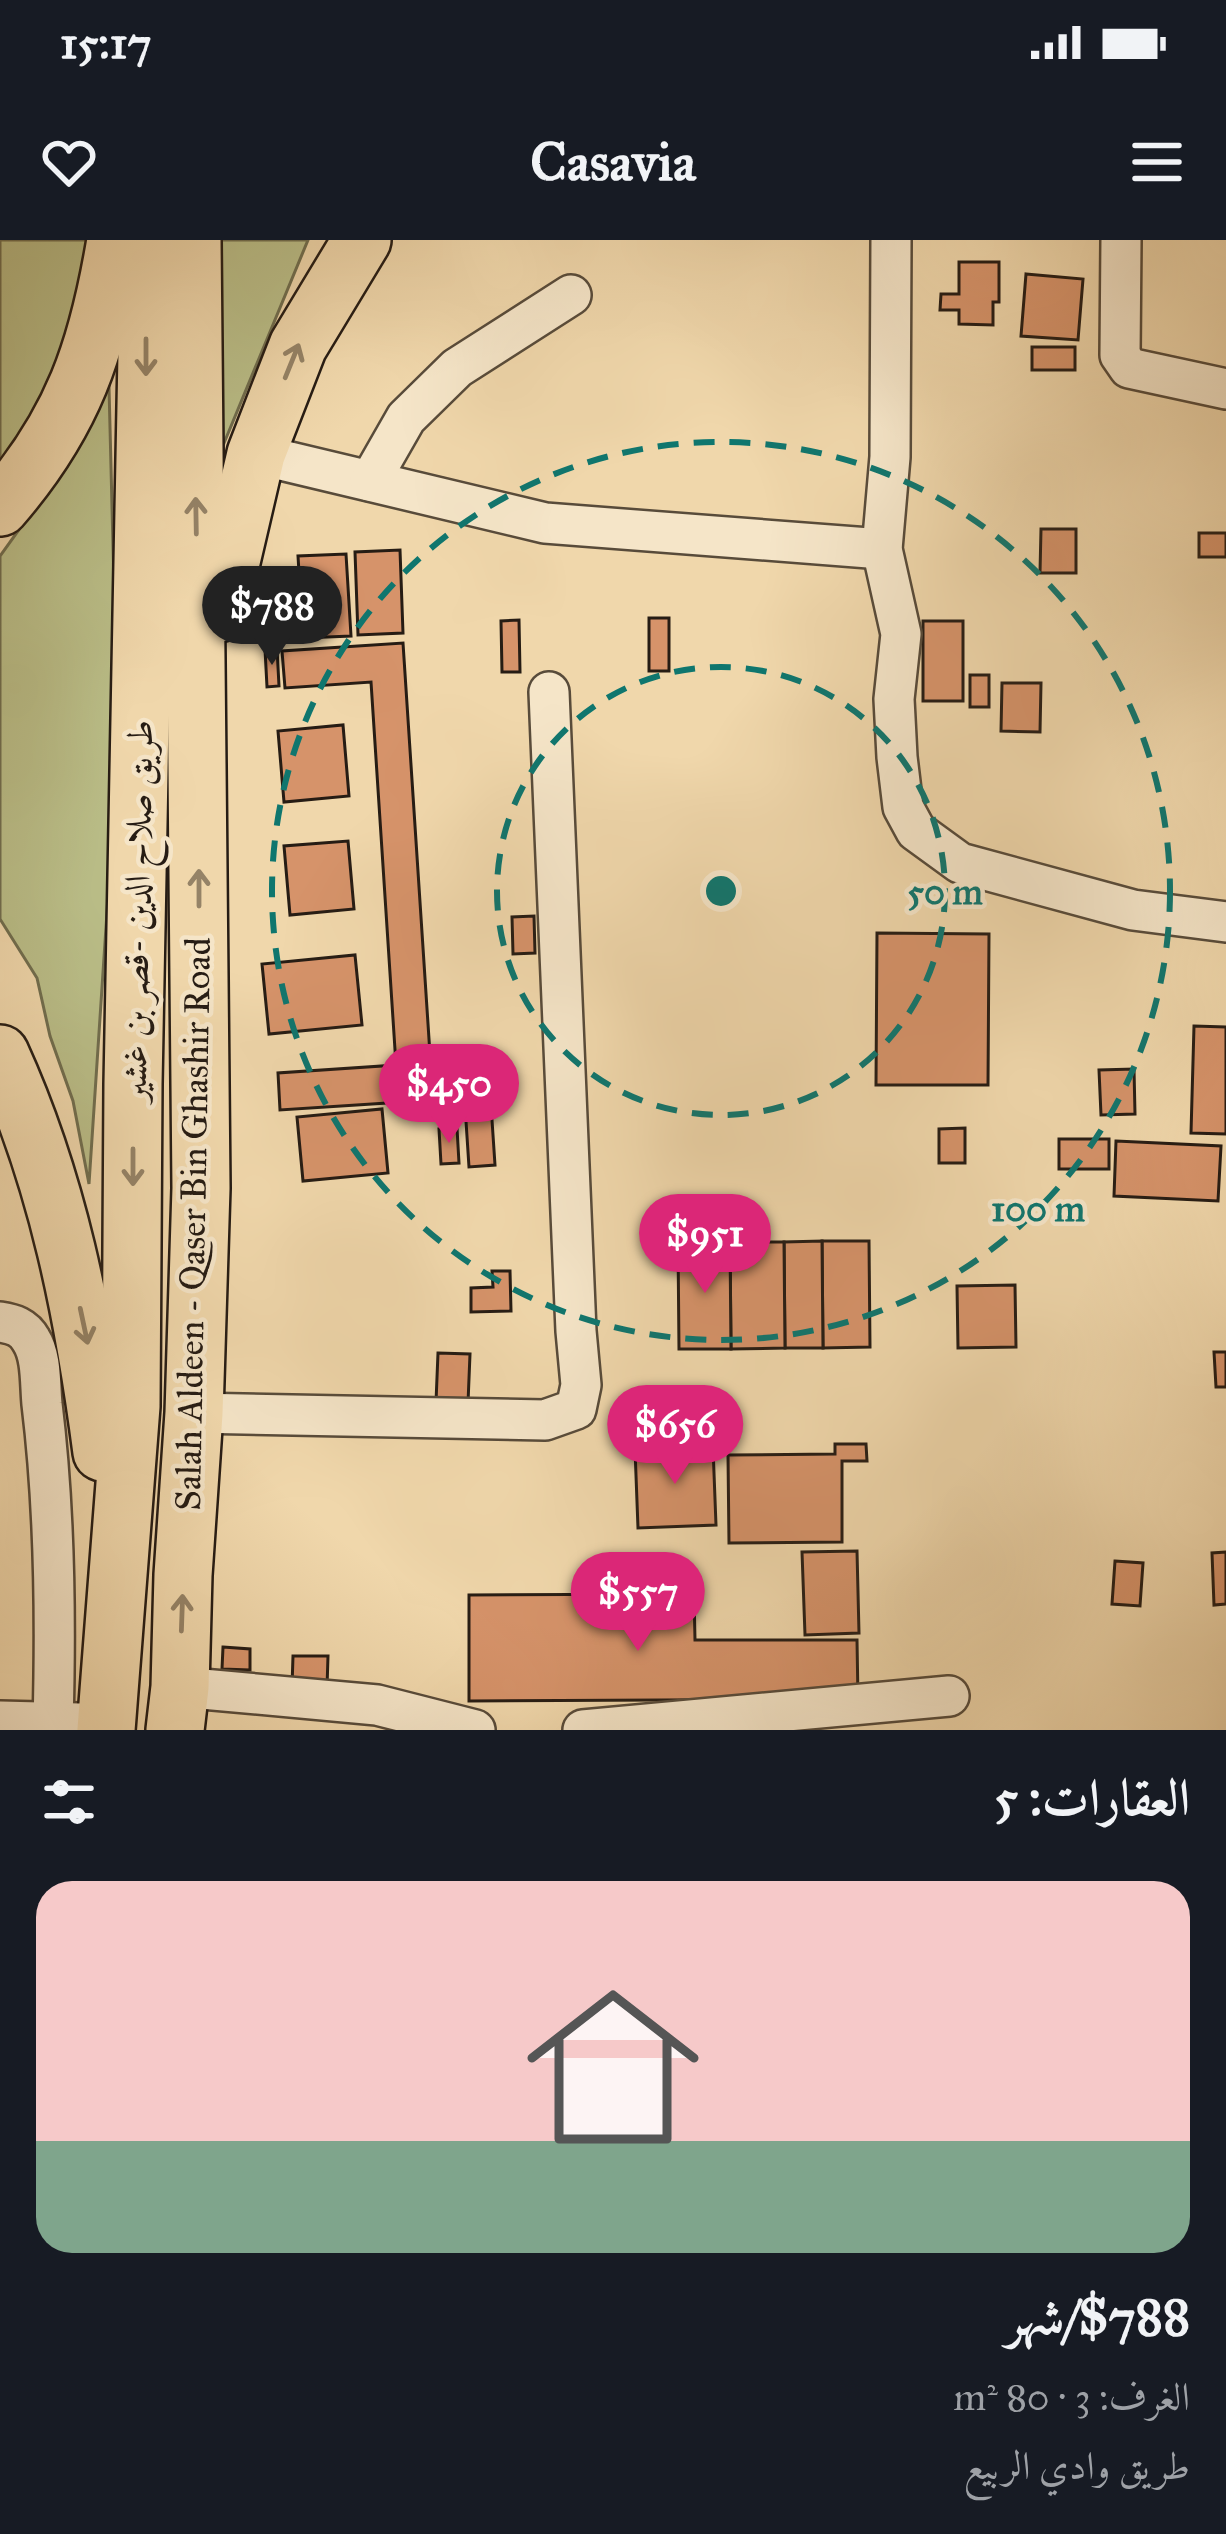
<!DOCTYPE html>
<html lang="ar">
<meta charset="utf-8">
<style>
:root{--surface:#171b24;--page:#242831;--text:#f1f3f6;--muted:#9ea1a6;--line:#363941;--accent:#db2777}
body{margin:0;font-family:"IM FELL Great Primer",Amiri,serif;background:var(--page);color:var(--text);direction:rtl;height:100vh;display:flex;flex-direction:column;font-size:45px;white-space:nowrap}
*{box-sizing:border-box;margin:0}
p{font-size:39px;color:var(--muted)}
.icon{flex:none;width:66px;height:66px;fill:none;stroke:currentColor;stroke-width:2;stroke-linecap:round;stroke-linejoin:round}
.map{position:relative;height:1490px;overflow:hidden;direction:ltr}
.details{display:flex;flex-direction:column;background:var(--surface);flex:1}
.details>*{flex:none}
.price{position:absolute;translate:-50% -102px;padding:0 27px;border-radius:42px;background:var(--accent);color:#fff;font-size:39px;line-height:78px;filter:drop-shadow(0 3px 6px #0008)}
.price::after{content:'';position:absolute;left:50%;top:72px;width:36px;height:27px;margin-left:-18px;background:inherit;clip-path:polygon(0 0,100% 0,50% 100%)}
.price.active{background:#222;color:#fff}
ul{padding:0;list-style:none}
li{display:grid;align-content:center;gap:24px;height:636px;padding:0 36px}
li+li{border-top:3px solid var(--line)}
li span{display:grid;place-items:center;height:372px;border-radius:36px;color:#555}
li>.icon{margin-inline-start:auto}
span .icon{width:216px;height:216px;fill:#fffc;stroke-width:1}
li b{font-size:51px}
h2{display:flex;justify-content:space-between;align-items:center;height:144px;padding:0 36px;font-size:51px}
.status{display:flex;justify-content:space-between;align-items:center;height:84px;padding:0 60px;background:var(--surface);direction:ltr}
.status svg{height:33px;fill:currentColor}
header{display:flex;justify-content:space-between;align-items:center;height:156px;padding:0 36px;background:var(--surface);font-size:54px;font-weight:800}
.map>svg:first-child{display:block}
</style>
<div class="status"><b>15:17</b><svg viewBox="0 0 49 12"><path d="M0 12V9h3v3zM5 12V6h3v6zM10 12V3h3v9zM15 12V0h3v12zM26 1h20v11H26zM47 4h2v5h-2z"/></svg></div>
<header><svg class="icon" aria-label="menu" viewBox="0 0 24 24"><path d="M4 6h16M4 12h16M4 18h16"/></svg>Casavia<svg class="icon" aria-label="heart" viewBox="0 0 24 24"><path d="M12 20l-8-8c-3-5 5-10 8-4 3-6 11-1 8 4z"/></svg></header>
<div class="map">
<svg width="1226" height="1490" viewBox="0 0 1226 1490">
<rect width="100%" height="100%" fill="#f0d7ab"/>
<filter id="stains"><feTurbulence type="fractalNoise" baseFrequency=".00167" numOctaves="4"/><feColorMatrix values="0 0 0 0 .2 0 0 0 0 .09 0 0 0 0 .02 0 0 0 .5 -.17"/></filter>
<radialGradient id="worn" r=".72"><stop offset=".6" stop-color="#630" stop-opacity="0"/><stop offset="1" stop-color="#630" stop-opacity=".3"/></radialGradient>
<g fill="#babe88" stroke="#706d4e" stroke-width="3">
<polygon points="0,0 95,0 69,119 0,228"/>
<polygon points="217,0 308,0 222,208"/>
<polygon points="109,147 118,506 89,944 73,861 50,796 37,738 0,679 0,316 41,259"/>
</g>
<g fill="#d6936a" stroke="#261c14" stroke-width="3">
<polygon points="959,22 999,22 999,62 993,62 993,85 959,84 959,70 940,70 941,54 959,54"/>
<polygon points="1026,34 1083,39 1078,100 1021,96"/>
<rect x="1032" y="107" width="43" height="23"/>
<polygon points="1041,289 1076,289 1076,333 1040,333"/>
<rect x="1199" y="293" width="27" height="24"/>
<polygon points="400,310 403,393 358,395 355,312"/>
<polygon points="346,314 351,396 303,398 298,316"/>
<rect x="649" y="378" width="20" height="53"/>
<polygon points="519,380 520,432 502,432 501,381"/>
<rect x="923" y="381" width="40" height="80"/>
<polygon points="403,403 433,860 280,870 278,833 396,825 371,442 285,448 282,411"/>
<polygon points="277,408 279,446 267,447 265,409"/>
<rect x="970" y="435" width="19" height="32"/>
<polygon points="1002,443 1041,443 1040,492 1001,491"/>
<polygon points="343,485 349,556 284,562 278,491"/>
<polygon points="348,601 354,669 290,675 284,606"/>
<polygon points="534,676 535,713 513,714 512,677"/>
<polygon points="877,693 989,694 988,845 876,845"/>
<polygon points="355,715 362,785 269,794 262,724"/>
<polygon points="1194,786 1226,787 1226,894 1191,893"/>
<polygon points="1134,829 1135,874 1101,875 1099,830"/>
<polygon points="491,865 495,925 469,927 465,866"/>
<polygon points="382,869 388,933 303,941 297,877"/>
<polygon points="457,888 459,923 441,924 439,889"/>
<polygon points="965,888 965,923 939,923 939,889"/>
<rect x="1059" y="899" width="50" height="30"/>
<polygon points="1116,901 1221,906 1218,961 1114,956"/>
<polygon points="822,1001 869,1001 870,1107 823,1108"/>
<polygon points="822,1001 823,1108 785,1108 784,1002"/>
<polygon points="730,1002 784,1002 785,1108 731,1109"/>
<polygon points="730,1002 731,1109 679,1109 678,1003"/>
<polygon points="492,1031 510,1031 511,1071 471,1072 471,1048 493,1047"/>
<polygon points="1015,1045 1016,1107 958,1108 957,1046"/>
<polygon points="1214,1112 1226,1112 1226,1147 1216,1147"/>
<polygon points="438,1113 470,1114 468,1163 436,1162"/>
<polygon points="835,1204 866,1204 867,1221 842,1221 842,1302 729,1303 728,1215 835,1214"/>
<polygon points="713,1207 716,1285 638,1288 635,1209"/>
<polygon points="857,1311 859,1393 805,1395 802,1312"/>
<polygon points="1226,1312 1226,1364 1214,1365 1212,1313"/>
<polygon points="1115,1321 1143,1323 1140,1366 1112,1364"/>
<polygon points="694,1354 695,1400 857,1400 858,1459 469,1461 469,1355"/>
<polygon points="223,1407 250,1409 250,1430 222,1429"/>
<polygon points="293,1416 328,1416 327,1448 292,1447"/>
</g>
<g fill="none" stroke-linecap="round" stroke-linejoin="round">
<defs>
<g id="minor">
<polyline points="891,0 890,217 882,309 901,394 894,459 897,517 903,567 916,591 960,623 1133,670 1226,682"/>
<polyline points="1121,0 1120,115 1129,128 1226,149"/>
<polyline points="256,214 545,283 882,309"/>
<polyline points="370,241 406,178 457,128 571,55"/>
<path d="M0,1082C13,1084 24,1087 31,1100C42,1117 40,1144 42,1164C55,1270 56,1376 53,1483"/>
<polyline points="194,1173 545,1180 576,1169 581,1145 576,1091 549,452"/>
<polyline points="180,1447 377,1465 475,1490"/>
<polyline points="0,1481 79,1483"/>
<polyline points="583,1490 949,1456"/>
</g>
<g id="highway">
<path d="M0,267C73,183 98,109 116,0"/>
<polyline points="219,373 256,214 298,106 362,0"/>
<path d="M0,814C58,941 84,1075 102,1212"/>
<polyline points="106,1490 131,1166 133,844 147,114 145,0"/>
<polyline points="175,1490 180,1447 183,1335 194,1173 201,948 192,0"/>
</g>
</defs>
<use href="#minor" stroke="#584b3a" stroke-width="44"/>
<use href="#highway" stroke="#261c14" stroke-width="62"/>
<use href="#minor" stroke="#f5e5c8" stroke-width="39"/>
<use href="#highway" stroke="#f0d7ab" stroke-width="57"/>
</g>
<defs><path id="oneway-shaft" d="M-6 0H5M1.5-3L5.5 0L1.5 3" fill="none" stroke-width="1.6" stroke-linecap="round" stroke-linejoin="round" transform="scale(3)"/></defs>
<g stroke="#958367">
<use href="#oneway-shaft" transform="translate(146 117) rotate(90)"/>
<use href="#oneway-shaft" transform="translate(292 121) rotate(-68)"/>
<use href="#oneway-shaft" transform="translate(196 276) rotate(-91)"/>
<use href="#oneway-shaft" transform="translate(199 648) rotate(-90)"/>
<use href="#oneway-shaft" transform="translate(133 927) rotate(90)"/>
<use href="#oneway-shaft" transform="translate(84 1086) rotate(78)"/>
<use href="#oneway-shaft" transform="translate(182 1373) rotate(-88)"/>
</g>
<g fill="none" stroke="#0f766e" stroke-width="6" stroke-dasharray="21 15">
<circle cx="721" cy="651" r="224"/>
<circle cx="721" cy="651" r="449"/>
</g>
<g text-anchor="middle" stroke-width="9" stroke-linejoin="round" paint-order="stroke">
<g font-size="36" fill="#261c14" stroke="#f5e5c8">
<text transform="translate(136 671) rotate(-89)" y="13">طريق صلاح الدين -قصر بن غشير</text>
<text transform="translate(192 984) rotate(-89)" y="13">Salah Aldeen - Qaser Bin Ghashir Road</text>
</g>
</g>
<circle cx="721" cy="651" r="18" fill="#0f766e" stroke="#f5e5c8" stroke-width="6"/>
<g font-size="36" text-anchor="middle" font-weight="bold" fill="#0f766e" stroke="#f5e5c8" stroke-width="9" stroke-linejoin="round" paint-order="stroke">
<text x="945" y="664">50 m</text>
<text x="1038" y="981">100 m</text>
</g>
<rect width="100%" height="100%" filter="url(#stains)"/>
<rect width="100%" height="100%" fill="url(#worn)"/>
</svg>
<b class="price active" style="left:272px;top:428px">$788</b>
<b class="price" style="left:449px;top:906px">$450</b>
<b class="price" style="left:705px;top:1056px">$951</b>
<b class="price" style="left:675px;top:1247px">$656</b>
<b class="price" style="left:638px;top:1414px">$557</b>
</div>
<section class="details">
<h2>العقارات: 5<svg class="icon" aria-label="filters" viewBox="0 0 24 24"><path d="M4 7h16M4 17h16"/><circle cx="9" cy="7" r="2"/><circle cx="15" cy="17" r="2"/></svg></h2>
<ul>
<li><span style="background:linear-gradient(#f6c9c9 70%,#7fa58c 0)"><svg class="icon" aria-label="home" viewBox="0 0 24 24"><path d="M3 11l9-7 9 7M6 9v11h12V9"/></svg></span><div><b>$788/شهر</b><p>الغرف: 3 · 80 m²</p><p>طريق وادي الربيع</p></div></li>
</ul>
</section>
